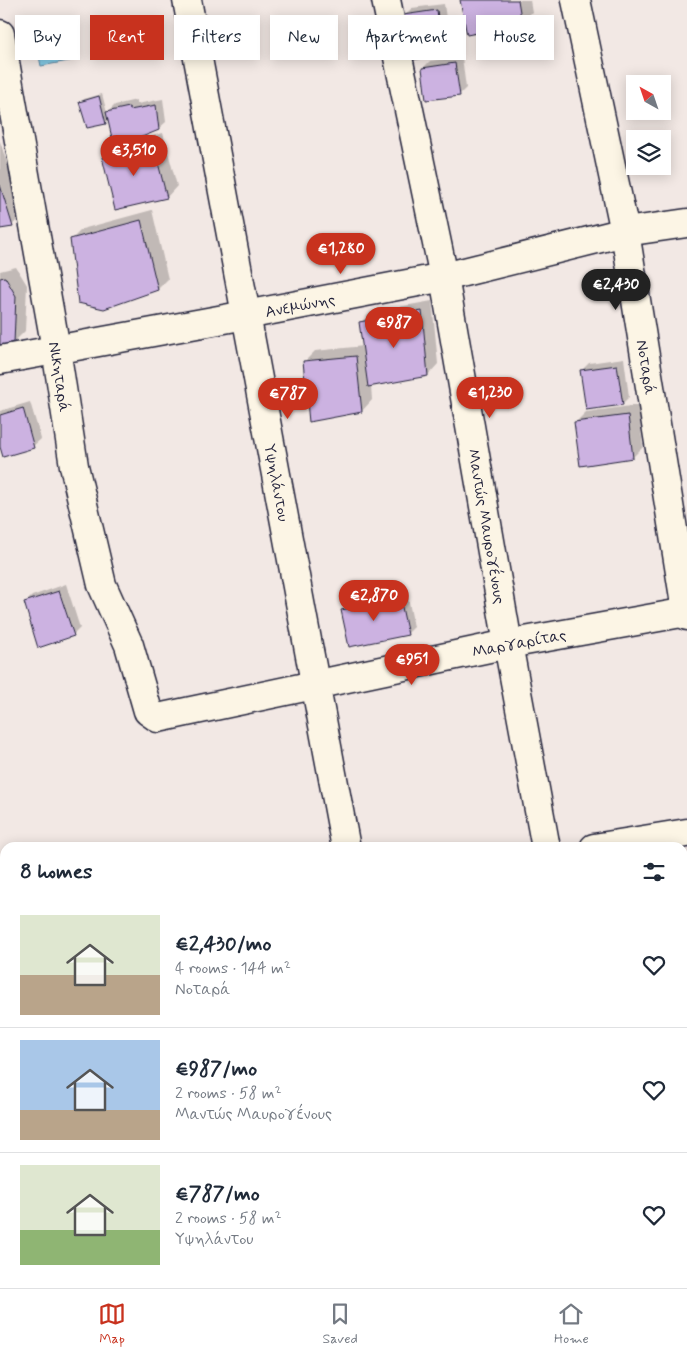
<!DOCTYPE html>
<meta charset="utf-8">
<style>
:root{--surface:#fff;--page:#f2f2f3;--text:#1f2937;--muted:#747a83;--line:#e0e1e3;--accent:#c8321e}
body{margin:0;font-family:Mynerve,sans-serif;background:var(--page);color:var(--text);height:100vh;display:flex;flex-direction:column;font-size:19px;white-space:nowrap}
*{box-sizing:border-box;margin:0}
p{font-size:16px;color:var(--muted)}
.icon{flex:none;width:28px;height:28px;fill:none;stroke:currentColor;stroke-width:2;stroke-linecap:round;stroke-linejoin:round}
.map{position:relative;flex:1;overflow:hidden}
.details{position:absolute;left:0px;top:842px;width:688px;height:446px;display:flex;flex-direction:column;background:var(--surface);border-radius:15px 15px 0 0;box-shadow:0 2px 12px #0003}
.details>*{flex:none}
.top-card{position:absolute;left:15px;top:15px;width:658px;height:45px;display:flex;gap:10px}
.needle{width:32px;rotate:320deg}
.buttons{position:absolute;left:626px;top:75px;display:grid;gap:10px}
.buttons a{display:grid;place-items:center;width:45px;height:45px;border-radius:0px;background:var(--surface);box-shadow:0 2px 12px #0003;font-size:25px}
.price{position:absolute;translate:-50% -42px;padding:0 11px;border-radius:18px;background:var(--accent);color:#fff;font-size:16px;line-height:32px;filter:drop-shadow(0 1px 2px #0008)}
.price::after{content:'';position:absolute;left:50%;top:30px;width:15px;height:11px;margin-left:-8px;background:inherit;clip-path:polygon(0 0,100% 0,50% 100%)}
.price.on{background:#222;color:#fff}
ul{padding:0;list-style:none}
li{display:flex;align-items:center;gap:15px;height:125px;padding:0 20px}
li+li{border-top:1px solid var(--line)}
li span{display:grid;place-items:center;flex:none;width:140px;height:100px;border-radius:0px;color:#555}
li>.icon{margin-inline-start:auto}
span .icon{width:60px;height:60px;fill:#fffc;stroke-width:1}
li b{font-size:21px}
h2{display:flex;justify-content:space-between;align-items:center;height:60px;padding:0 20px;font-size:21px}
.chip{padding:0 18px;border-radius:0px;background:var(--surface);box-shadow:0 2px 12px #0003;font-size:18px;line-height:45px}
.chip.on{background:var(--accent);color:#fff}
.tab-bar{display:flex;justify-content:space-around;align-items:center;height:70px;border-top:1px solid var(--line);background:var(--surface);font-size:14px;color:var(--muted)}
.tab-bar a{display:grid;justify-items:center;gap:2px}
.tab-bar .on{color:var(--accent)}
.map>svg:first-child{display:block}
</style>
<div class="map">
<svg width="687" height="1288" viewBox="0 0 687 1288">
<defs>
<pattern id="water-ripples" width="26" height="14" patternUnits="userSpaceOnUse" patternTransform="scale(1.25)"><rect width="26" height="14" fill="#83c9e4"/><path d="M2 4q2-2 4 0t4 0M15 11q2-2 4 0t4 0" fill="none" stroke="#71acc4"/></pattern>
</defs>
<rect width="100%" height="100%" fill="#f2e8e4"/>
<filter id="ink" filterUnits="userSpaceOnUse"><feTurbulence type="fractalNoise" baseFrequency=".02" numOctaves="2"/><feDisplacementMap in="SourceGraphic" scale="10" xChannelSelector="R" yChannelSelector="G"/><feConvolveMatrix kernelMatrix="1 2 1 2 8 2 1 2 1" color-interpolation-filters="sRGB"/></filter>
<g filter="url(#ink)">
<polygon fill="url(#water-ripples)" stroke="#5c86a0" points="54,38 55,43 68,43 74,60 41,66 36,42"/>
<g fill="#0003">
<polygon points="462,0 530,0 532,12 521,23"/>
<polygon points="444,4 450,47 443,54 404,16 412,8"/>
<polygon points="462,57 466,88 459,95 423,68 430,61"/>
<polygon points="102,94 107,113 115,105 136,100 137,104 163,99 166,122 158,129 140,136 137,140 163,133 177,186 167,197 103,158 115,147 109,119 105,123 81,103 84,99"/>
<polygon points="0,141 23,215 12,225 0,228"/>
<polygon points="152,210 168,279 158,289 71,240 82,229"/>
<polygon points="16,267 27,285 25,331 14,342 0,345 0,271"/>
<polygon points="432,301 438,364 428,375 371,385 372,400 362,411 304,362 315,351 364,346 361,323 371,312"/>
<polygon points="624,358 629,397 622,404 582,370 589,363"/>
<polygon points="30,402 41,439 33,446 0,442 0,411"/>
<polygon points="638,405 643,447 633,457 575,423 586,412"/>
<polygon points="66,584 80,628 73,635 25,603 32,596"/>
<polygon points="407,592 414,627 407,634 343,610 350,603"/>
<polygon points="682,871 684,871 687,894 687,921 682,925"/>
</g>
<g fill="#ccb2e1" stroke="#22223b">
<polygon points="460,0 518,0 522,24 467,35"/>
<polygon points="437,10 443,56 409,60 403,15"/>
<polygon points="455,63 460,96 426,100 422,68"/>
<polygon points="99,96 106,124 87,128 79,102"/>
<polygon points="156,105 159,130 137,139 132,147 115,151 106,112 129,107 130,110"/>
<polygon points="153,143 167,198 115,210 102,157"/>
<polygon points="0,185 13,227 0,229"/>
<polygon points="141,220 158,290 104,309 78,303 70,239"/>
<polygon points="5,277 16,296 14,343 0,346 0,278"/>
<polygon points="422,311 428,376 368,387 359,322"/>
<polygon points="356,356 362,412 309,422 303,361"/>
<polygon points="617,365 623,405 586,410 580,370"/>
<polygon points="23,408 34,448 3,457 0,447 0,415"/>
<polygon points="628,415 633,458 580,466 574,422"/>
<polygon points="59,591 74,636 38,648 24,602"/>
<polygon points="400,598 408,635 349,647 341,610"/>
</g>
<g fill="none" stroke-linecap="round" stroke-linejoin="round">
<defs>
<g id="minor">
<path id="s1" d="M187,0L346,848"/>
<path id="s2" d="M386,0L444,277L508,644L546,848"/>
<path id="s3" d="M576,0L625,232L687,616"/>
<path id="s4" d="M0,34L56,349L74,466L102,585L129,645L148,711L158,718L508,644L687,612"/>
<path id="s5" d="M0,360L246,315L444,277L625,232L687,223"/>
<polyline points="594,848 687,833"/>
<polyline points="0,968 5,967"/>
<polyline points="682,1029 687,1028"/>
<polyline points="0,1076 5,1101"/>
<polyline points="0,1161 5,1160"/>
<polyline points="682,1225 687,1224"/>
<polyline points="40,1284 41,1288"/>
<polyline points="428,1284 429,1288"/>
<polyline points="345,1288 368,1284"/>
</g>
</defs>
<use href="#minor" stroke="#22223b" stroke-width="31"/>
<use href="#minor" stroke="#fcf5e5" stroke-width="28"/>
</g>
</g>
<g text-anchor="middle" stroke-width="5" stroke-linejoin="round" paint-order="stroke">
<g font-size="16" fill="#22223b" stroke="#fcf5e5">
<text dy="6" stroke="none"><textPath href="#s5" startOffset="305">Ανεμώνης</textPath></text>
<text dy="6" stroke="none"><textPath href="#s3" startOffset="374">Νοταρά</textPath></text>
<text dy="6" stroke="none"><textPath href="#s4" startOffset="348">Νικηταρά</textPath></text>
<text dy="6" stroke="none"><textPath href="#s1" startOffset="491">Υψηλάντου</textPath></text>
<text dy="6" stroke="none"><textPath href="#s2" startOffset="536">Μαντώς Μαυρογένους</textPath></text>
<text dy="6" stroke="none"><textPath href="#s4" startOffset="1076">Μαργαρίτας</textPath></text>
</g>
</g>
</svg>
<div class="buttons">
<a><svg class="needle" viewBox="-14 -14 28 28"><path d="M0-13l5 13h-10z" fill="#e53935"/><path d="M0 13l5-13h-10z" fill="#747a83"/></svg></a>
<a><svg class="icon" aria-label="layers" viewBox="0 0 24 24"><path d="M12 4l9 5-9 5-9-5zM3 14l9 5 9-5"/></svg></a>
</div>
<b class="price" style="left:134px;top:177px">€3,510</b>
<b class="price" style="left:341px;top:275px">€1,280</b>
<b class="price on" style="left:616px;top:311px">€2,430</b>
<b class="price" style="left:394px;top:349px">€987</b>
<b class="price" style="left:490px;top:419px">€1,230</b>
<b class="price" style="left:288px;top:420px">€787</b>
<b class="price" style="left:374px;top:622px">€2,870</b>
<b class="price" style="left:412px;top:686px">€951</b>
<div class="top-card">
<a class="chip">Buy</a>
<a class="chip on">Rent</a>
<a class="chip">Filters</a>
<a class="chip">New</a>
<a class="chip">Apartment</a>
<a class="chip">House</a>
</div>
<section class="details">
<h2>8 homes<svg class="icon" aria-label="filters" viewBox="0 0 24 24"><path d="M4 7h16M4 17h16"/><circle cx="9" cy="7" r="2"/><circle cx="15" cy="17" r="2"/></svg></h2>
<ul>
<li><span style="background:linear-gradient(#dfe7d0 60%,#b9a48a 0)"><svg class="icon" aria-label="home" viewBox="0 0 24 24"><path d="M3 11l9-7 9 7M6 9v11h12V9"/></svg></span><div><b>€2,430/mo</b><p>4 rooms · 144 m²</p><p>Νοταρά</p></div><svg class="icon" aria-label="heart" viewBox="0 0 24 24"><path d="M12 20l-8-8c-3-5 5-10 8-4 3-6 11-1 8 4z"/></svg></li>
<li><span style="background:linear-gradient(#a9c7e8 70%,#b9a48a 0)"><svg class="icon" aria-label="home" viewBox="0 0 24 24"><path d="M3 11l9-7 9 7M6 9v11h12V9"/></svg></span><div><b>€987/mo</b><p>2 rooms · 58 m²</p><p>Μαντώς Μαυρογένους</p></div><svg class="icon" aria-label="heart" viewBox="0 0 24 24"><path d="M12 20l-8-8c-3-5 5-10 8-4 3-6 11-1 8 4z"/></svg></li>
<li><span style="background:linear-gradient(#dfe7d0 65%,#8fb573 0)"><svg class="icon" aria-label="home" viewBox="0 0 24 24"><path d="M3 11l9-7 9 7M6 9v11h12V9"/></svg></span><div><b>€787/mo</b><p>2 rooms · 58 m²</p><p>Υψηλάντου</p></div><svg class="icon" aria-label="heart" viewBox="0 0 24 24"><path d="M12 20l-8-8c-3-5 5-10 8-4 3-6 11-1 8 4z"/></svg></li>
</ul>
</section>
</div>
<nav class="tab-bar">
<a class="on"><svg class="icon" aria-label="map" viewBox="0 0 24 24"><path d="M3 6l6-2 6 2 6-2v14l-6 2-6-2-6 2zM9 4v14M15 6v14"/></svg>Map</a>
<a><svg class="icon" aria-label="saved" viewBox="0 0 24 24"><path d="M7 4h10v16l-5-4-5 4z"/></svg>Saved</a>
<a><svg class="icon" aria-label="home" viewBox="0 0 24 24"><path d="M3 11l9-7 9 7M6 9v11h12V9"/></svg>Home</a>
</nav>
